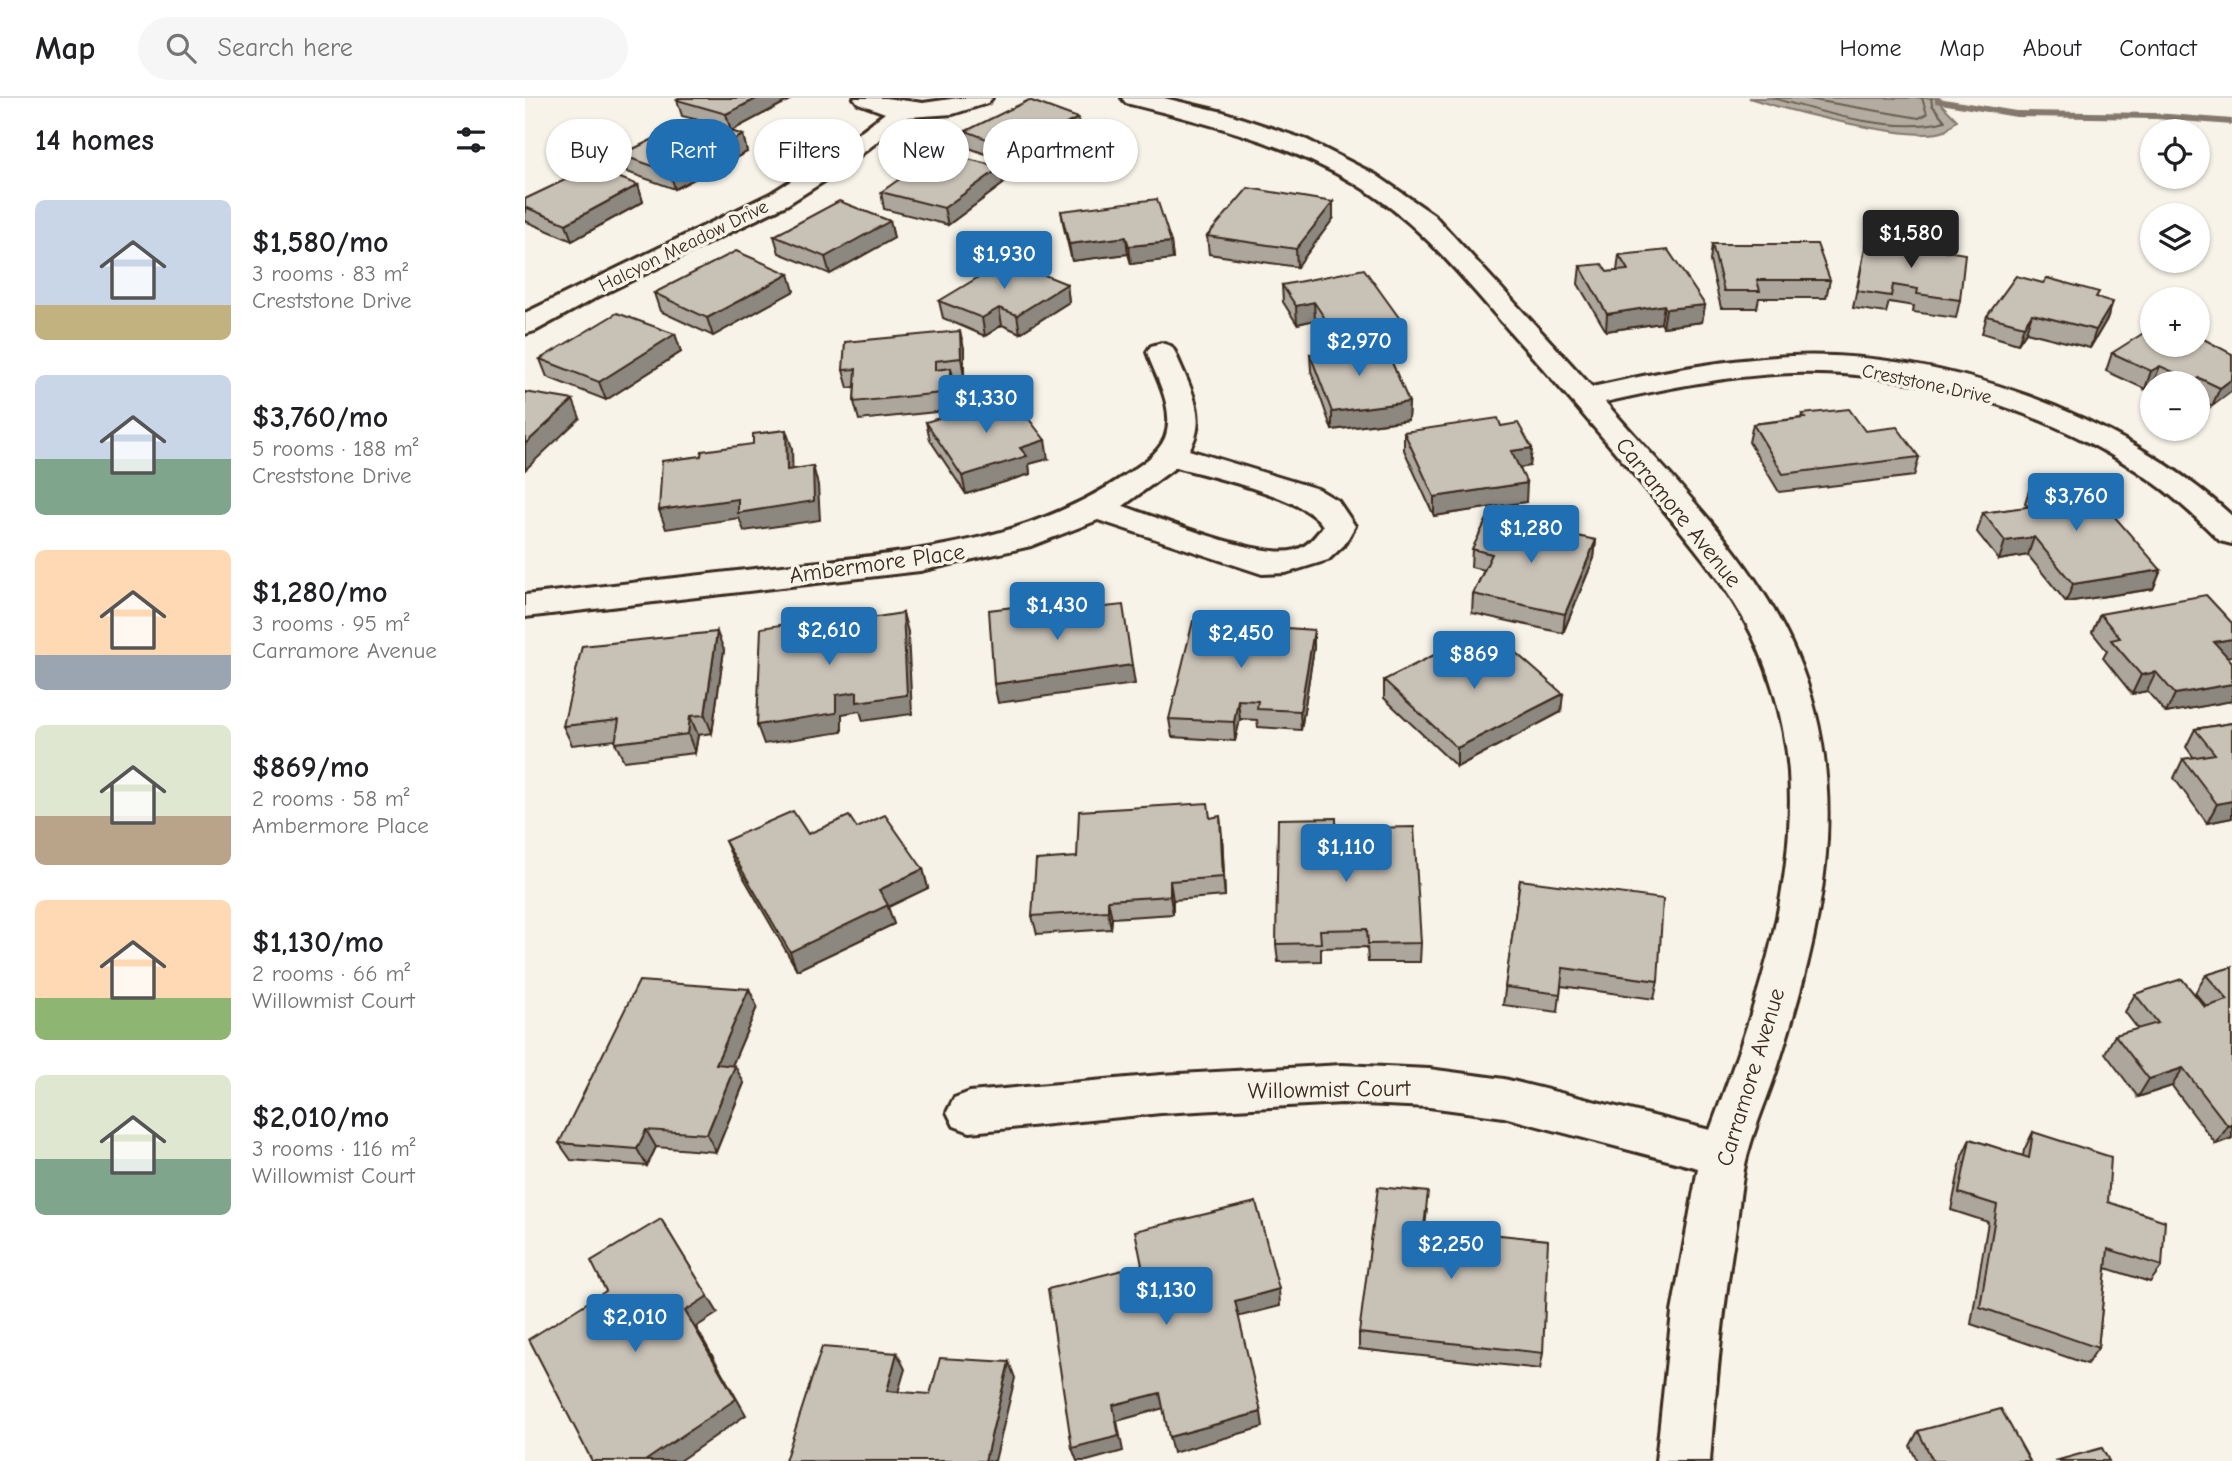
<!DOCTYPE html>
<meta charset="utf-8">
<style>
:root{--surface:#fff;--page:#f6f6f6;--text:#202124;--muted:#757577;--line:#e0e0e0;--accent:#1f6fb2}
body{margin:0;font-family:"Comic Neue",sans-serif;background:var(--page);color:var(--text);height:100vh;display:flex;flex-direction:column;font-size:26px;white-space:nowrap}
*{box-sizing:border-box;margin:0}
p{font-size:23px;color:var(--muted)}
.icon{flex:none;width:38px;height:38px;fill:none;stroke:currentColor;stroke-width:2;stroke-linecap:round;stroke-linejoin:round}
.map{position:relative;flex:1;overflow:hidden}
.details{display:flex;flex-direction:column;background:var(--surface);width:525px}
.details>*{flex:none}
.banner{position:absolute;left:21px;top:21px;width:665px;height:63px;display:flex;gap:14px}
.buttons{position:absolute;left:1615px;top:21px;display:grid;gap:14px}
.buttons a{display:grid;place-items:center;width:70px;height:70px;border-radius:50%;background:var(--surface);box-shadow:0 2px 5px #0004;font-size:35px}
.price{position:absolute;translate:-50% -60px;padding:0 16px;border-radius:7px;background:var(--accent);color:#fff;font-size:23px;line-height:46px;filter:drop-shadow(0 2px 4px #0008)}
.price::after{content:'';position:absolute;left:50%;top:42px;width:21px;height:16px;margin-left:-10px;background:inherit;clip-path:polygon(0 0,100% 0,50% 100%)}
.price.active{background:#222;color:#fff}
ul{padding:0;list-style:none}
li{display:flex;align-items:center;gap:21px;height:175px;padding:0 35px}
li span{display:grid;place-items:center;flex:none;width:196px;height:140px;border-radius:10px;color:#555}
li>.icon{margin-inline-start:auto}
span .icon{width:84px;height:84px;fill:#fffc;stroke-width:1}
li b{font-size:30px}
h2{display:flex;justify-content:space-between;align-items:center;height:84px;padding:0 35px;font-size:30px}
.pill{padding:0 24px;border-radius:32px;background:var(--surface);box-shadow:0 2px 5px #0004;font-size:24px;line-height:63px}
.pill.active{background:var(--accent);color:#fff}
header{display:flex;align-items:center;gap:42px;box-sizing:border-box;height:98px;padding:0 35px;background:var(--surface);border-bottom:2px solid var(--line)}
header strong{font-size:33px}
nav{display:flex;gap:38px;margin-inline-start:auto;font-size:24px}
.search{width:490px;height:63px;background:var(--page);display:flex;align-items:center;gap:18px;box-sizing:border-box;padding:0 24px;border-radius:38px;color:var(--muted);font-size:26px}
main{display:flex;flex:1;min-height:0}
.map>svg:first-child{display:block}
</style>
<header>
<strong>Map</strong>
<div class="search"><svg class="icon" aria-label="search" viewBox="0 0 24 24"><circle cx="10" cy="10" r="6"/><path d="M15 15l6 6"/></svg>Search here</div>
<nav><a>Home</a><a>Map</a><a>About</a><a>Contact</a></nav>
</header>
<main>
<section class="details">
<h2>14 homes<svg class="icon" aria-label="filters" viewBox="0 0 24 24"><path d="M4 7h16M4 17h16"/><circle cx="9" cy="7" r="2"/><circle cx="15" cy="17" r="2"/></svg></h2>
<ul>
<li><span style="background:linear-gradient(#c9d6e8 75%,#c2b280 0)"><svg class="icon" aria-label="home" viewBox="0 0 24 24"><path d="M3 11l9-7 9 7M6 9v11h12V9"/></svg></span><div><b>$1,580/mo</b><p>3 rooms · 83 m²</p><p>Creststone Drive</p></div></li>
<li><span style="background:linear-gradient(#c9d6e8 60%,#7fa58c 0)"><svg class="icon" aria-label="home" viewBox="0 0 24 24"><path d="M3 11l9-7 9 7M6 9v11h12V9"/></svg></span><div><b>$3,760/mo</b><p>5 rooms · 188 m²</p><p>Creststone Drive</p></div></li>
<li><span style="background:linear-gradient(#ffd9b3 75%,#9aa5b1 0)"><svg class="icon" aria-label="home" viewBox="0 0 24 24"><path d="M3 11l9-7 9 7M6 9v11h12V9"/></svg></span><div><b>$1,280/mo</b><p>3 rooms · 95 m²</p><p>Carramore Avenue</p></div></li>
<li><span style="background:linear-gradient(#dfe7d0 65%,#b9a48a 0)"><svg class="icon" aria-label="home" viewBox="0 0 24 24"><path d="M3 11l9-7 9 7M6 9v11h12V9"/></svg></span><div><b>$869/mo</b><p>2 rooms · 58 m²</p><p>Ambermore Place</p></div></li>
<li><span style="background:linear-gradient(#ffd9b3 70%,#8fb573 0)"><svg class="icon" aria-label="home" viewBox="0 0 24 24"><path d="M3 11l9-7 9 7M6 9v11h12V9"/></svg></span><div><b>$1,130/mo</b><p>2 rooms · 66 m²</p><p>Willowmist Court</p></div></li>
<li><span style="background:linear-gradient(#dfe7d0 60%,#7fa58c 0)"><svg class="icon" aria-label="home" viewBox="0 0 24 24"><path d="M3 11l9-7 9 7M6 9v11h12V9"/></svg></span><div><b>$2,010/mo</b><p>3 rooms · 116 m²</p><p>Willowmist Court</p></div></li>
</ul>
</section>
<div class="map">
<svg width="1707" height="1363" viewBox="0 0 1707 1363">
<rect width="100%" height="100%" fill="#f7f3e8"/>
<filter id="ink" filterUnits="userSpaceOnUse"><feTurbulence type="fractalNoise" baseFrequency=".0143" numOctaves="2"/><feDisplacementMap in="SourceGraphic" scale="14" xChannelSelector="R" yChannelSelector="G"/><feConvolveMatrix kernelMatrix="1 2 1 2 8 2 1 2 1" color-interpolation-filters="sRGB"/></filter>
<g filter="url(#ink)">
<path fill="#b4aca0" stroke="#84786c" stroke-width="2" d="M1224,0H1414L1413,3L1432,22C1429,25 1424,31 1420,33C1390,46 1258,11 1224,0Z"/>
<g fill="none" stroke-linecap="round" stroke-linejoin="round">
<g stroke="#6b5e52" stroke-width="2">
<path d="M1248,0C1295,14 1372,37 1420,23L1407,7L1406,0"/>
<polyline points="1277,0 1394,20 1402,16 1397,0"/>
</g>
<polygon fill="#84786c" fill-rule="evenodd" points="1413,0 1491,13 1631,15 1707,21 1707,27 1631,21 1491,19 1410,5 1410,1"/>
<defs>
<g id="street">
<polygon points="329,0 360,0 398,5 433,0 467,0 463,5 428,16 384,19 312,75 263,106 72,199 10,233 0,236 0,215 245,96 294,65 360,15 333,5"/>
<path d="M597,0H639L698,14L782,42L851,77L909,117L1067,289C1133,274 1199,261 1267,258C1417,252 1597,316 1707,418V446L1695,443C1674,422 1652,401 1628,384C1527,312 1392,272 1268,275C1204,277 1142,290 1080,304C1146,380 1230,460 1270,554C1331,695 1296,835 1251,974C1242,1001 1230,1028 1223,1055C1216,1079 1215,1105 1211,1129C1198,1207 1191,1284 1185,1363H1131L1147,1214L1173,1070L979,1019L904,1009L817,1005L636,1015L445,1034L429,1028L422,1014L429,1000L445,994L636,977L817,967L904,971L979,981L1185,1032C1227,919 1272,797 1264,674C1260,622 1243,563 1217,518C1190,472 1156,433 1123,393C1082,344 1040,295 998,248C946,191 899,126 832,87C760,44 681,25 601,5Z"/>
<path d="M636,245L646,248L650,254C663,286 685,319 664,352L793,391L813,403L830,428L819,447L803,462L761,475L737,476L725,472L573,422L506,448L395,473L0,519V497C83,488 165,478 248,469C371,455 497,449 602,376C616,367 633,356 640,340C651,311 631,280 622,254L626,248ZM651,369C684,378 783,400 798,428C791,438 782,449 770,452C737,462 634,420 598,408Z"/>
</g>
</defs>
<use href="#street" stroke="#3b2a1e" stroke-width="6"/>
<use href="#street" fill="#f7f3e8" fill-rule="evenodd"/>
</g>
<g fill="#aca69d" stroke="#3b2a1e" stroke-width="2">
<polygon points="268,0 206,33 175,23 218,37 222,54 150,91 102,74 96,57 169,21 157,18 152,2"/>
<polygon points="553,20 555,36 493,68 444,50 441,33"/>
<polygon points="478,86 423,127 359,111 356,94"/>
<polygon points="113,87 118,104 47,143 0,123 0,109"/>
<polygon points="536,113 646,144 648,161 606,166 603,156 547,163 539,130"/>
<polygon points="808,121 772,169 684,156 682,138"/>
<polygon points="365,123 369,140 305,176 254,155 249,138"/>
<polygon points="1342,140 1435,202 1431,220 1388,214 1389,208 1364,204 1361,215 1328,210"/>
<polygon points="1187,146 1305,182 1301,200 1234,200 1232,210 1196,210 1185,163"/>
<polygon points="1094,157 1180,207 1177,224 1138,229 1136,225 1081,233 1053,186 1055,168 1082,174 1092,173"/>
<polygon points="542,186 544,204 495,235 477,227 460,238 418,220 414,203"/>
<polygon points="757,187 875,239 810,252 790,222 772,226 758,204"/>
<polygon points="269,193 188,238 135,213 129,195"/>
<polygon points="1572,200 1582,221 1565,250 1501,234 1493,246 1457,235 1462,218"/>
<polygon points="150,236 156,254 81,302 22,279 15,261"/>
<polygon points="439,250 439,278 428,279 430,288 430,312 334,322 329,304 330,289 323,290 318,272"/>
<polygon points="1587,255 1707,256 1707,293 1687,308 1673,301 1673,285 1628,285 1620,291 1581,273"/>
<polygon points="785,256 884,304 883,322 807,332 786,273"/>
<polygon points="1277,316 1394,359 1389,378 1254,394 1224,344 1228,326 1276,320"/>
<polygon points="401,324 523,361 504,366 505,376 441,396 405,342"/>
<polygon points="976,328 1007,350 1005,368 995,370 1001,404 909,418 879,352 879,334"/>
<polygon points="1506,386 1636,472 1628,491 1541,504 1503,457 1474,462 1452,434 1458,415 1503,409 1500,405"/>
<polygon points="1071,442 1069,460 1038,535 947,515 948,496 959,472 946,469 947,451"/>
<polygon points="1575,516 1702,559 1707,564 1707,603 1641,615 1622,593 1607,596 1578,560 1582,553 1567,534"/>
<polygon points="789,532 789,550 776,632 733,629 732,622 715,621 710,643 647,639 644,621"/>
<polygon points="199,552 187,635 173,637 170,655 99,663 90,645 90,642 47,647 38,628"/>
<polygon points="930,562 1036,614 932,669 859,600 859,582 929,572"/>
<polygon points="1707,625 1707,720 1682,725 1649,680 1658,661 1669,660 1661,649 1670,631"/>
<polygon points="685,720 697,737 700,798 648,802 648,816 587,820 586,831 512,836 507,818 552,759"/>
<polygon points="332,730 398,771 403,790 363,809 369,826 272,872 208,761 200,743 283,736"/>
<polygon points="811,755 896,845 895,864 843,864 842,849 796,850 796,863 753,864 751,846"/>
<polygon points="995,782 1133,883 1129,901 1036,888 1033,914 978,907"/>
<polygon points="1707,869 1707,1040 1691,1046 1647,988 1613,999 1580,955 1590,937 1613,931 1600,914 1610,896 1680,909 1682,909 1670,895 1681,877"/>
<polygon points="224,891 232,909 207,967 219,985 191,1054 131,1049 122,1068 46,1062 34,1045"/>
<polygon points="1508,1034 1583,1104 1637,1168 1625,1184 1581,1170 1573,1250 1562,1266 1446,1226 1463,1124 1426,1112 1437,1058 1445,1041 1498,1058 1499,1052"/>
<polygon points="902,1111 900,1129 1018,1255 1015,1271 834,1251 834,1235"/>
<polygon points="1393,1333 1505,1363 1392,1363 1385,1348"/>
</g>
<g fill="#8c877f" stroke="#3b2a1e" stroke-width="2">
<polygon points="233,0 268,0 206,33 201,16"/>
<polygon points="553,20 555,36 493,68 490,52"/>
<polygon points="218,37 222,54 150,91 145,74"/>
<polygon points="476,69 478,86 423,127 419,110"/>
<polygon points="113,87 118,104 47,143 41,126"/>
<polygon points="808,104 808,121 772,169 771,151"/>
<polygon points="365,123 369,140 305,176 300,159"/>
<polygon points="601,139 603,156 547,163 544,146"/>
<polygon points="646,144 648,161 606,166 604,148"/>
<polygon points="264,176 269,193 188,238 182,220"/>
<polygon points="542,186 544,204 495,235 492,217"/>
<polygon points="789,204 790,222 772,226 771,208"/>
<polygon points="1588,204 1582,221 1565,250 1571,232"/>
<polygon points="1139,207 1136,225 1081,233 1082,216"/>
<polygon points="1180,207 1177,224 1138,229 1141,211"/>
<polygon points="474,210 477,227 460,238 457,220"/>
<polygon points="1507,216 1501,234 1493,246 1499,228"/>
<polygon points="875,221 875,239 810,252 809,234"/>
<polygon points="435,233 439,250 439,278 436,260"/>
<polygon points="150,236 156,254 81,302 74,284"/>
<polygon points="1635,268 1628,286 1620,291 1626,273"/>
<polygon points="426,270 430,288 430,312 426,294"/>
<polygon points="1707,281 1707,293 1687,308 1695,290"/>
<polygon points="48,302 55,320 0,372 0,346"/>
<polygon points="884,304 883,322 807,332 807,314"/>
<polygon points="261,332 267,350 268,390 262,372"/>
<polygon points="520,342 523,361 504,366 505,376 441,396 437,378 495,350"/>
<polygon points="1007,350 1005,368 985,371 986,353"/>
<polygon points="288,368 293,387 295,422 219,433 214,420 141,431 134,412"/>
<polygon points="1002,385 1001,404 909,418 909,399"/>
<polygon points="1509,439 1503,457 1474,462 1480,443"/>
<polygon points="1071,442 1069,460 1038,535 1040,516"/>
<polygon points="1636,472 1628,491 1541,504 1548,486"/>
<polygon points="378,515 383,534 387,616 338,623 335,613 317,616 317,634 239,646 232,627 311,597"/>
<polygon points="287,522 293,541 287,538"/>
<polygon points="789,532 789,550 776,632 775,613"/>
<polygon points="192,534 199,552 187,635 180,617"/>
<polygon points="1707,541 1707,558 1680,562 1689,544"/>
<polygon points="607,567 610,586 473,605 469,586"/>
<polygon points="1631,574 1622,593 1607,596 1616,577"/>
<polygon points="1707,586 1707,603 1641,615 1650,596"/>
<polygon points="1038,596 1036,614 932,669 932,650"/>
<polygon points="713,602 715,621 710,643 709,624"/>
<polygon points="165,618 173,637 170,655 163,636"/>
<polygon points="1707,703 1707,720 1682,725 1692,706"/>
<polygon points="695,718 697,737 700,798 698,779"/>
<polygon points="398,771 403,790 363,809 369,826 272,872 265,854 354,792"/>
<polygon points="645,783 648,802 648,816 645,798"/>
<polygon points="583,802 587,820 586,831 583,813"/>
<polygon points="224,891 232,909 200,984 191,966"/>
<polygon points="210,968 219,985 191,1054 182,1036"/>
<polygon points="1658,970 1647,988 1613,999 1624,981"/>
<polygon points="1707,1027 1707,1040 1691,1046 1703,1028"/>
<polygon points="121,1032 131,1049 122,1068 112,1051"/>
<polygon points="136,1121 193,1215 171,1229 221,1317 154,1363 120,1363 160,1213"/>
<polygon points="754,1191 755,1208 712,1219 710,1203"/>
<polygon points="372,1255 380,1271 369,1308 362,1293"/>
<polygon points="484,1264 490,1280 470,1363 460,1363"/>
<polygon points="635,1295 639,1310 592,1323 598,1353 562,1363 552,1363 547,1350 588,1307"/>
<polygon points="736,1314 738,1329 648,1355 644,1339"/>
</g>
<g fill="#c8c1b6" stroke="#3b2a1e" stroke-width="2">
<polygon points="155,0 233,0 201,16 152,2"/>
<polygon points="504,2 553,20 490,52 441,33"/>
<polygon points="169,21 218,37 145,74 96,57"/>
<polygon points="413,54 476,69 419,110 356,94"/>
<polygon points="67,69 113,87 41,126 0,109 0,101"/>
<polygon points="723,90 808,104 771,151 682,138"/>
<polygon points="632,101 646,144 604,148 601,139 544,146 536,113"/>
<polygon points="314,103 365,123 300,159 249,138"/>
<polygon points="1342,140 1440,156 1435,202 1392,196 1393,191 1368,187 1366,198 1332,193"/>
<polygon points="1187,146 1292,146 1305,182 1232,182 1235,193 1199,193"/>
<polygon points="1143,152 1180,207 1141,211 1139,207 1082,216 1055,168 1077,166 1082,174 1103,172 1094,157"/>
<polygon points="211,153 264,176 182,220 129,195"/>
<polygon points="482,162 542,186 492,217 474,210 457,220 414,203"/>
<polygon points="839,171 875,221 809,234 789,204 771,208 757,187"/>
<polygon points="1491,178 1518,185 1522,180 1574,194 1571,199 1588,204 1571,232 1507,216 1499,228 1462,218"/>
<polygon points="92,215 150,236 74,284 15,261"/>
<polygon points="1628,229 1628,247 1673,247 1673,238 1707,256 1707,281 1695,290 1674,280 1669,283 1635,268 1626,273 1587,255"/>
<polygon points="435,233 436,260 410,263 410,272 426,270 426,294 329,304 331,271 318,272 320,244"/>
<polygon points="859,246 884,304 807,314 785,256"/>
<polygon points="0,294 48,302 0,346"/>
<polygon points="486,298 520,342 495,350 502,358 437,378 401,324"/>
<polygon points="1324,311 1340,333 1372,329 1394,359 1258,376 1228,326 1280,320 1277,316"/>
<polygon points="973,320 976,328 993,325 1007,350 986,353 1002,385 909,399 879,334"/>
<polygon points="261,332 262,372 288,368 289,403 213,415 213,401 134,412 137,363 176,358 177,353 228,346 228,336"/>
<polygon points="1555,379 1636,472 1548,486 1509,439 1480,443 1458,415 1523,406 1506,386"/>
<polygon points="963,419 1071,442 1040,516 948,496 967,456 947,451"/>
<polygon points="1681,497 1707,525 1707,541 1689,544 1707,564 1707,586 1650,596 1631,574 1616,577 1586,542 1595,540 1575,516"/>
<polygon points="513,506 514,516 598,507 607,567 469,586 464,512"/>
<polygon points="378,515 382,597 332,604 332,594 311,597 311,615 232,627 236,530 287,522 287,538 319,533 319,524"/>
<polygon points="668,523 789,532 775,613 732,611 733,603 713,602 709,624 644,621"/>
<polygon points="192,534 180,617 165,618 163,636 90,645 94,622 38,628 57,548"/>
<polygon points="974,540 1038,596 932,650 859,582 911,556 931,573 939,570 930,562"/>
<polygon points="1707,625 1707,703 1692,706 1658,661 1690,656 1670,631"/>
<polygon points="683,705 685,720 695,718 698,779 645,783 645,798 583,802 583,813 507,818 511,762 552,759 554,713"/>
<polygon points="268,713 283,736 324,718 332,730 360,717 398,771 354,792 363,807 265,854 200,743"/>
<polygon points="811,720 811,755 842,754 841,730 889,729 896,845 843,846 842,831 795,832 796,845 751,846 753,721"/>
<polygon points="995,782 1138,801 1133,883 1038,870 1035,896 980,889"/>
<polygon points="1707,869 1707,1027 1703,1028 1658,970 1624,981 1590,937 1633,925 1610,896 1657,881 1680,909 1703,902 1681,877"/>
<polygon points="114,883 224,891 191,966 210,968 182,1036 121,1032 112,1051 34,1045"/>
<polygon points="1508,1034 1586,1059 1583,1104 1640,1123 1637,1168 1583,1151 1573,1250 1455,1209 1472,1107 1434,1095 1445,1041 1504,1060"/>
<polygon points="853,1089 903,1094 899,1129 1023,1142 1018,1255 834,1235"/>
<polygon points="731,1104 754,1191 710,1203 736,1314 644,1339 635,1295 588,1307 594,1338 547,1350 523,1191 617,1167 610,1133"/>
<polygon points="136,1121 183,1198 160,1213 211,1301 120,1363 67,1363 4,1241 81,1193 66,1163"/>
<polygon points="297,1249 372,1255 362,1293 405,1296 415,1260 484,1264 460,1363 260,1363"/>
<polygon points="1476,1311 1505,1363 1408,1363 1393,1333"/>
<polygon points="1577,1350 1584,1363 1530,1363"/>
</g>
</g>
<g text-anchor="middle" stroke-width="7" stroke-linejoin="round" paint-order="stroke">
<g font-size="19" fill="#3b2a1e" stroke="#f7f3e8">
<text transform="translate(158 147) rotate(-26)" y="7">Halcyon Meadow Drive</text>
<text transform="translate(1402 285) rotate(12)" y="7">Creststone Drive</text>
</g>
<g font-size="23" fill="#3b2a1e" stroke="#f7f3e8">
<text transform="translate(1154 414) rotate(51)" y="8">Carramore Avenue</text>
<text transform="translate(352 465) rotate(-8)" y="8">Ambermore Place</text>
<text transform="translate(1225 979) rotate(-73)" y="8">Carramore Avenue</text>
<text transform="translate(804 991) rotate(-1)" y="8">Willowmist Court</text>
</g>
</g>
</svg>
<div class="buttons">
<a><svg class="icon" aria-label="locate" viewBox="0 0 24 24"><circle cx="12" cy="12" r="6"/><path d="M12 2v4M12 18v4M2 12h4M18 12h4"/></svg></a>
<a><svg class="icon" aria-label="layers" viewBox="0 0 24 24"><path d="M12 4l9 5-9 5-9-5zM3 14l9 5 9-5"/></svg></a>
<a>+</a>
<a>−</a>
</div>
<b class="price active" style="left:1386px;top:172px">$1,580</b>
<b class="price" style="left:479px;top:193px">$1,930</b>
<b class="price" style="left:834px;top:280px">$2,970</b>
<b class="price" style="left:461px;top:337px">$1,330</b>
<b class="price" style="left:1551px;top:435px">$3,760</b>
<b class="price" style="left:1006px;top:467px">$1,280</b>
<b class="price" style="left:532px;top:544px">$1,430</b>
<b class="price" style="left:304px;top:569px">$2,610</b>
<b class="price" style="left:716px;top:572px">$2,450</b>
<b class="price" style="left:949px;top:593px">$869</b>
<b class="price" style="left:821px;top:786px">$1,110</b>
<b class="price" style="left:926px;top:1183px">$2,250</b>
<b class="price" style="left:641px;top:1229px">$1,130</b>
<b class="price" style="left:110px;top:1256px">$2,010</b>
<div class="banner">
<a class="pill">Buy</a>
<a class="pill active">Rent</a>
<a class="pill">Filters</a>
<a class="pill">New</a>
<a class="pill">Apartment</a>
</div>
</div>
</main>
